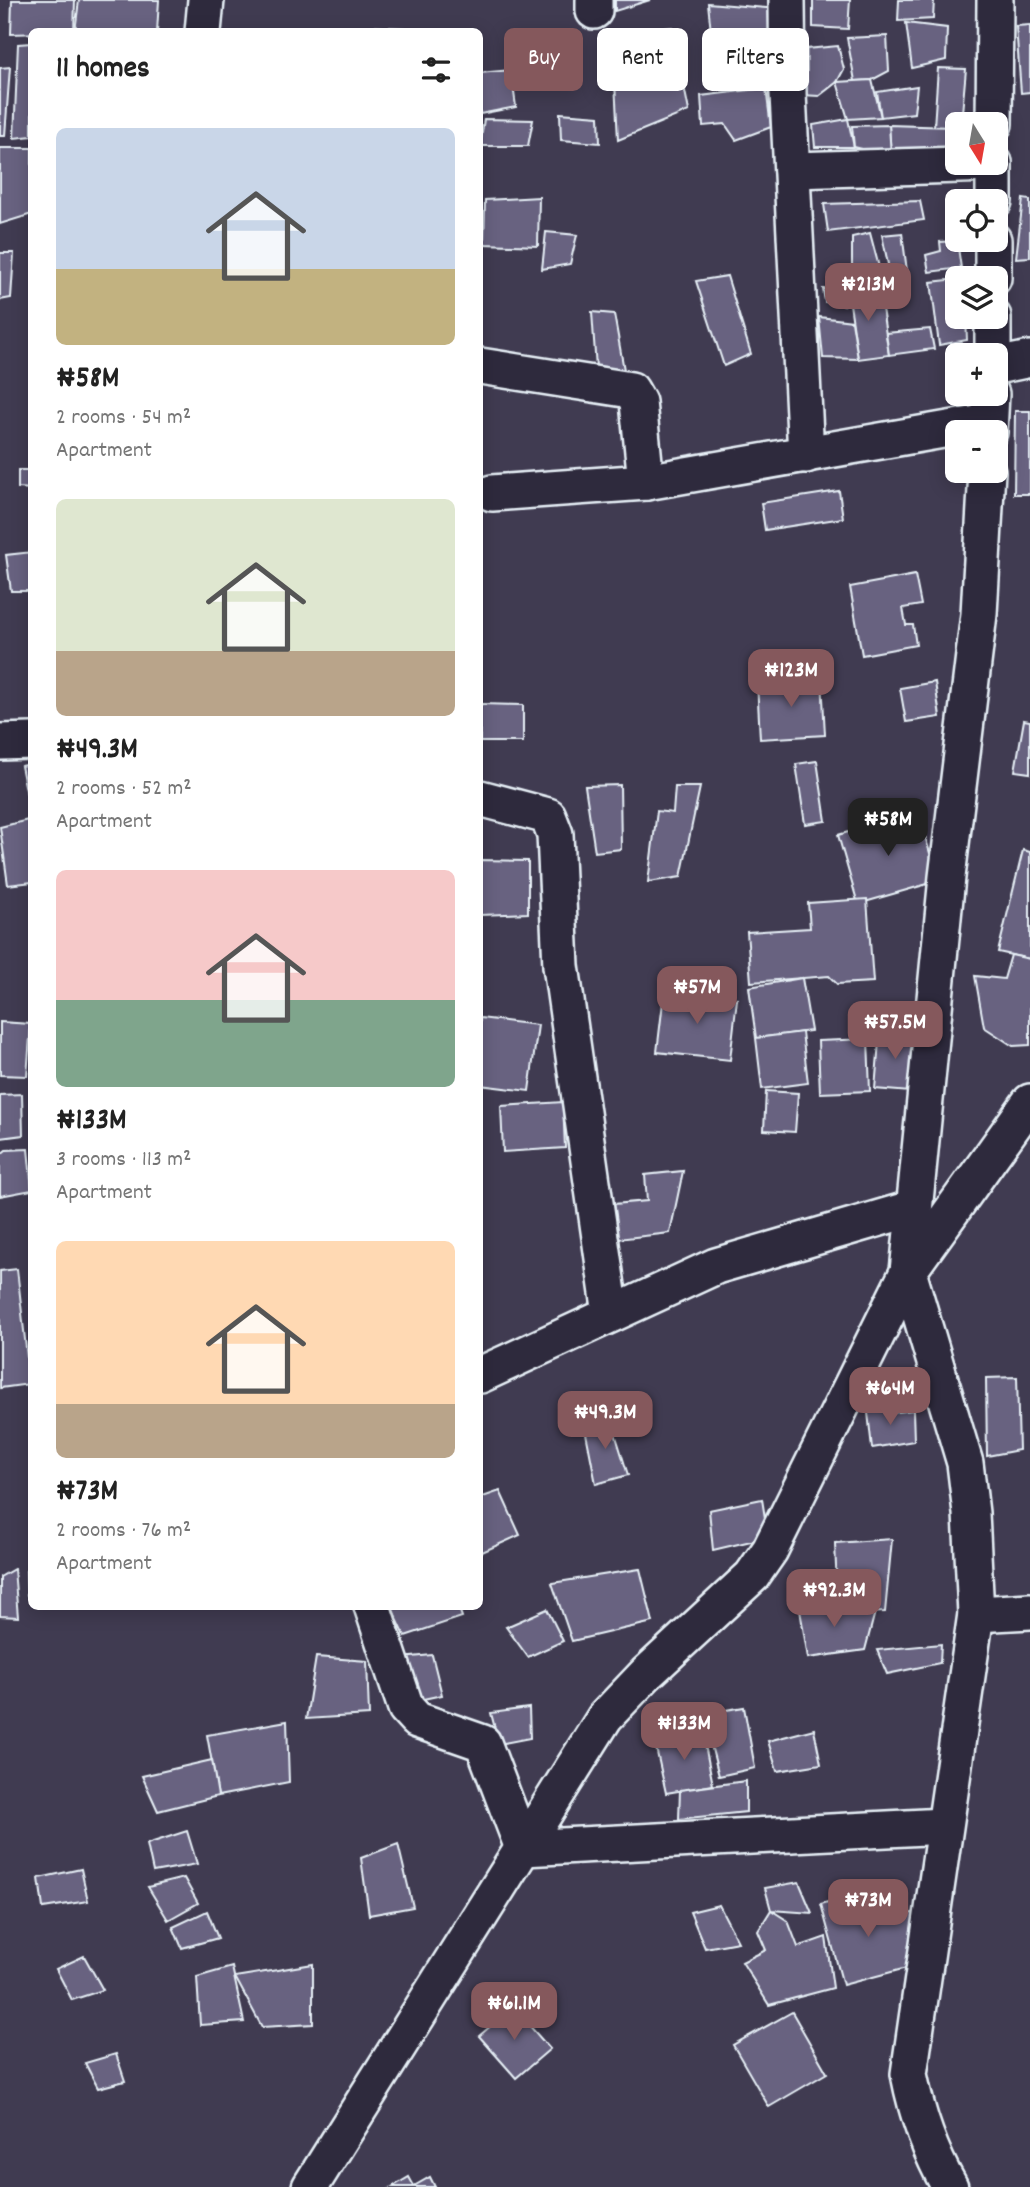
<!DOCTYPE html>
<meta charset="utf-8">
<style>
:root{--surface:#fff;--page:#f6f6f6;--text:#222;--muted:#767676;--accent:#85585c}
body{margin:0;font-family:Dekko,sans-serif;background:var(--page);color:var(--text);height:100vh;display:flex;flex-direction:column;font-size:26px;white-space:nowrap}
*{box-sizing:border-box;margin:0}
p{font-size:23px;color:var(--muted)}
.icon{flex:none;width:38px;height:38px;fill:none;stroke:currentColor;stroke-width:2;stroke-linecap:round;stroke-linejoin:round}
.map{position:relative;flex:1;overflow:hidden}
.sheet{position:absolute;left:28px;top:28px;width:455px;height:1582px;display:flex;flex-direction:column;background:var(--surface);border-radius:10px;box-shadow:0 4px 18px #0003}
.sheet>*{flex:none}
.banner{position:absolute;left:504px;top:28px;width:420px;height:63px;display:flex;gap:14px}
.needle{width:46px;rotate:169deg}
.tools{position:absolute;left:945px;top:112px;display:grid;gap:14px}
.tools a{display:grid;place-items:center;width:63px;height:63px;border-radius:10px;background:var(--surface);box-shadow:0 4px 18px #0003;font-size:35px}
.price{position:absolute;translate:-50% -60px;padding:0 16px;border-radius:14px;background:var(--accent);color:#fff;font-size:23px;line-height:46px;filter:drop-shadow(0 2px 4px #0008)}
.price::after{content:'';position:absolute;left:50%;top:42px;width:21px;height:16px;margin-left:-10px;background:inherit;clip-path:polygon(0 0,100% 0,50% 100%)}
.price.selected{background:#222;color:#fff}
ul{padding:0;list-style:none}
li{display:grid;align-content:center;gap:14px;height:371px;padding:0 28px}
li span{display:grid;place-items:center;height:217px;border-radius:10px;color:#555}
li>.icon{margin-inline-start:auto}
span .icon{width:126px;height:126px;fill:#fffc;stroke-width:1}
li b{font-size:30px}
h2{display:flex;justify-content:space-between;align-items:center;height:84px;padding:0 28px;font-size:30px}
.pill{padding:0 24px;border-radius:10px;background:var(--surface);box-shadow:0 4px 18px #0003;font-size:24px;line-height:63px}
.pill.selected{background:var(--accent);color:#fff}
.map>svg:first-child{display:block}
</style>
<div class="map">
<svg width="1030" height="2187" viewBox="0 0 1030 2187">
<rect width="100%" height="100%" fill="#403b51"/>
<filter id="ink" filterUnits="userSpaceOnUse"><feTurbulence type="fractalNoise" baseFrequency=".0143" numOctaves="2"/><feDisplacementMap in="SourceGraphic" scale="14" xChannelSelector="R" yChannelSelector="G"/><feConvolveMatrix kernelMatrix="1 2 1 2 8 2 1 2 1" color-interpolation-filters="sRGB"/></filter>
<g filter="url(#ink)">
<g fill="#686280" stroke="#e8f1f8" stroke-width="2">
<polygon points="12,0 75,0 74,32 11,34"/>
<polygon points="79,0 159,0 157,32 75,32"/>
<polygon points="615,0 650,0 615,11"/>
<polygon points="813,0 850,0 848,29 813,27"/>
<polygon points="899,0 934,0 933,19 898,21"/>
<polygon points="708,3 779,9 778,66 715,71"/>
<polygon points="906,23 947,28 946,60 912,68"/>
<polygon points="1030,25 1030,92 1021,93 1016,26"/>
<polygon points="363,26 405,28 406,32 363,32"/>
<polygon points="672,27 689,111 618,140 614,62 633,59 629,32"/>
<polygon points="887,36 889,71 872,80 855,81 847,38"/>
<polygon points="32,43 32,136 14,138 18,44"/>
<polygon points="838,46 844,69 837,82 819,96 802,95 796,65 806,49"/>
<polygon points="10,67 5,136 0,136 0,68"/>
<polygon points="938,68 966,69 961,124 957,127 934,127"/>
<polygon points="511,70 516,107 480,114 480,73"/>
<polygon points="872,80 881,117 848,119 837,82"/>
<polygon points="917,86 914,113 881,117 877,92"/>
<polygon points="766,88 771,127 736,140 725,124 703,126 701,96"/>
<polygon points="560,113 599,116 600,143 561,140"/>
<polygon points="484,119 533,120 528,146 480,146"/>
<polygon points="848,119 854,147 815,147 813,125"/>
<polygon points="889,125 952,127 957,158 891,156"/>
<polygon points="889,125 891,156 854,147 852,126"/>
<polygon points="0,148 32,148 32,214 0,224"/>
<polygon points="539,197 538,246 484,244 485,200"/>
<polygon points="1023,199 1030,200 1030,257 1016,258"/>
<polygon points="920,201 924,220 828,232 824,204"/>
<polygon points="546,232 577,235 570,264 542,269"/>
<polygon points="870,233 880,271 852,270 852,237"/>
<polygon points="902,233 907,271 890,274 882,235"/>
<polygon points="957,241 961,268 929,272 926,255 941,251 940,242"/>
<polygon points="0,253 14,253 11,298 0,300"/>
<polygon points="727,276 751,354 724,366 696,281"/>
<polygon points="957,279 957,317 966,317 967,340 939,345 931,282"/>
<polygon points="879,288 889,355 858,359 848,290"/>
<polygon points="823,289 841,290 844,305 825,302"/>
<polygon points="592,312 614,314 624,370 596,368"/>
<polygon points="819,317 852,321 858,359 823,358"/>
<polygon points="930,329 934,349 889,355 886,333"/>
<polygon points="1015,411 1030,411 1030,494 1014,494"/>
<polygon points="18,470 32,470 32,489 18,488"/>
<polygon points="839,491 843,518 765,530 761,503"/>
<polygon points="32,552 32,591 11,591 6,555"/>
<polygon points="915,575 921,605 903,608 906,625 913,625 916,645 862,655 850,587"/>
<polygon points="822,679 825,735 760,739 757,682"/>
<polygon points="935,682 940,717 906,722 900,688"/>
<polygon points="480,704 523,705 523,742 480,742"/>
<polygon points="1024,720 1030,721 1030,773 1015,771"/>
<polygon points="817,761 826,821 805,824 796,764"/>
<polygon points="32,764 32,794 27,795 21,766"/>
<polygon points="620,785 621,849 595,852 585,786"/>
<polygon points="675,787 700,787 681,877 648,882 657,811 673,813"/>
<polygon points="918,812 938,881 858,904 838,835"/>
<polygon points="32,819 32,882 8,885 0,827"/>
<polygon points="1023,850 1030,852 1030,959 998,952"/>
<polygon points="480,860 528,861 528,913 480,915"/>
<polygon points="867,899 873,982 837,984 829,976 751,982 747,932 810,928 808,903"/>
<polygon points="1011,955 1030,959 1030,1045 1013,1046 984,1027 975,976 1004,979"/>
<polygon points="802,978 811,1031 756,1038 749,987"/>
<polygon points="676,992 737,999 730,1060 657,1052 663,1002"/>
<polygon points="480,1018 538,1025 529,1091 480,1085"/>
<polygon points="0,1022 31,1024 27,1076 0,1075"/>
<polygon points="880,1030 915,1033 910,1092 875,1089"/>
<polygon points="802,1032 808,1083 762,1089 756,1038"/>
<polygon points="868,1039 870,1091 820,1093 818,1041"/>
<polygon points="766,1091 798,1093 795,1132 764,1130"/>
<polygon points="22,1094 23,1135 0,1138 0,1095"/>
<polygon points="563,1102 565,1148 503,1152 501,1106"/>
<polygon points="28,1149 32,1190 0,1196 0,1155 6,1150"/>
<polygon points="683,1171 670,1233 618,1239 614,1204 647,1201 645,1175"/>
<polygon points="17,1269 30,1384 0,1388 0,1271"/>
<polygon points="1017,1377 1019,1450 987,1456 986,1378"/>
<polygon points="867,1404 892,1413 913,1410 914,1441 872,1448"/>
<polygon points="610,1417 628,1475 596,1484 584,1423"/>
<polygon points="500,1491 520,1535 480,1553 480,1498"/>
<polygon points="762,1499 768,1537 713,1550 709,1510"/>
<polygon points="892,1539 885,1612 838,1614 835,1543"/>
<polygon points="14,1569 18,1617 0,1616 0,1577"/>
<polygon points="640,1569 653,1622 572,1641 552,1583"/>
<polygon points="26,1571 32,1571 32,1595 27,1595"/>
<polygon points="828,1592 838,1614 875,1612 865,1650 808,1658 800,1610"/>
<polygon points="391,1606 458,1606 462,1617 405,1636"/>
<polygon points="547,1609 563,1641 528,1657 506,1627"/>
<polygon points="941,1644 940,1663 887,1674 877,1650"/>
<polygon points="432,1655 442,1695 414,1701 401,1658"/>
<polygon points="316,1657 367,1661 369,1715 306,1719"/>
<polygon points="744,1707 755,1768 719,1776 703,1714"/>
<polygon points="529,1708 530,1738 499,1744 491,1713"/>
<polygon points="287,1721 289,1782 218,1796 207,1735"/>
<polygon points="814,1729 821,1764 777,1771 768,1741"/>
<polygon points="702,1730 713,1785 666,1793 654,1739"/>
<polygon points="212,1760 218,1796 158,1811 142,1776"/>
<polygon points="746,1781 746,1812 679,1819 680,1790"/>
<polygon points="187,1831 197,1864 153,1872 147,1844"/>
<polygon points="398,1844 413,1907 369,1915 361,1858"/>
<polygon points="81,1869 88,1901 43,1908 39,1878"/>
<polygon points="184,1878 198,1903 168,1920 148,1887"/>
<polygon points="799,1882 812,1913 771,1910 765,1888"/>
<polygon points="864,1892 879,1921 916,1912 914,1966 843,1985 821,1904"/>
<polygon points="719,1905 738,1942 705,1948 690,1912"/>
<polygon points="771,1910 788,1921 798,1947 826,1937 833,1988 769,2005 742,1962 766,1950 758,1931"/>
<polygon points="207,1911 218,1938 182,1948 173,1927"/>
<polygon points="84,1956 103,1990 72,2000 56,1969"/>
<polygon points="313,1964 313,2024 262,2027 235,1977"/>
<polygon points="232,1967 244,2022 200,2025 197,1977"/>
<polygon points="513,2007 550,2049 516,2078 479,2036"/>
<polygon points="792,2012 827,2073 769,2107 733,2045"/>
<polygon points="116,2054 125,2081 98,2088 85,2063"/>
<polygon points="409,2177 414,2186 430,2177 435,2187 392,2187"/>
</g>
<g fill="none" stroke-linecap="round" stroke-linejoin="round">
<defs>
<g id="minor">
<polyline points="787,0 788,94 806,455"/>
<polyline points="594,11 594,0"/>
<polyline points="203,32 206,0"/>
<polyline points="994,124 995,0"/>
<polyline points="792,170 994,164"/>
<polyline points="994,201 994,163"/>
<polyline points="993,278 993,240"/>
<polyline points="993,355 993,317"/>
<polyline points="480,366 631,390 638,402 646,482"/>
<polyline points="996,366 1030,359"/>
<polyline points="989,432 991,394"/>
<polyline points="492,493 646,482 989,422"/>
<polyline points="0,742 32,741"/>
<polyline points="480,798 548,816 555,834 561,966 611,1314"/>
<polyline points="480,1375 716,1266 914,1208"/>
<polyline points="372,1606 406,1708 417,1720 483,1743 523,1848 944,1826"/>
<polyline points="976,1614 1030,1611"/>
<polyline points="310,2187 605,1717 646,1674 752,1576 770,1550 908,1272 1030,1102"/>
<path d="M950,2187C929,2151 917,2115 909,2074L976,1614L971,1513L965,1463L908,1272L947,877L979,614L987,471"/>
</g>
</defs>
<use href="#minor" stroke="#e8f1f8" stroke-width="40"/>
<use href="#minor" stroke="#2f2a3d" stroke-width="35"/>
</g>
</g>
</svg>
<div class="tools">
<a><svg class="needle" viewBox="-14 -14 28 28"><path d="M0-13l5 13h-10z" fill="#e53935"/><path d="M0 13l5-13h-10z" fill="#767676"/></svg></a>
<a><svg class="icon" aria-label="locate" viewBox="0 0 24 24"><circle cx="12" cy="12" r="6"/><path d="M12 2v4M12 18v4M2 12h4M18 12h4"/></svg></a>
<a><svg class="icon" aria-label="layers" viewBox="0 0 24 24"><path d="M12 4l9 5-9 5-9-5zM3 14l9 5 9-5"/></svg></a>
<a>+</a>
<a>−</a>
</div>
<b class="price" style="left:868px;top:323px">₦213M</b>
<b class="price" style="left:791px;top:709px">₦123M</b>
<b class="price selected" style="left:888px;top:858px">₦58M</b>
<b class="price" style="left:697px;top:1026px">₦57M</b>
<b class="price" style="left:895px;top:1061px">₦57.5M</b>
<b class="price" style="left:890px;top:1427px">₦64M</b>
<b class="price" style="left:605px;top:1451px">₦49.3M</b>
<b class="price" style="left:834px;top:1629px">₦92.3M</b>
<b class="price" style="left:684px;top:1762px">₦133M</b>
<b class="price" style="left:868px;top:1939px">₦73M</b>
<b class="price" style="left:514px;top:2042px">₦61.1M</b>
<div class="banner">
<a class="pill selected">Buy</a>
<a class="pill">Rent</a>
<a class="pill">Filters</a>
</div>
<section class="sheet">
<h2>11 homes<svg class="icon" aria-label="filters" viewBox="0 0 24 24"><path d="M4 7h16M4 17h16"/><circle cx="9" cy="7" r="2"/><circle cx="15" cy="17" r="2"/></svg></h2>
<ul>
<li><span style="background:linear-gradient(#c9d6e8 65%,#c2b280 0)"><svg class="icon" aria-label="home" viewBox="0 0 24 24"><path d="M3 11l9-7 9 7M6 9v11h12V9"/></svg></span><div><b>₦58M</b><p>2 rooms · 54 m²</p><p>Apartment</p></div></li>
<li><span style="background:linear-gradient(#dfe7d0 70%,#b9a48a 0)"><svg class="icon" aria-label="home" viewBox="0 0 24 24"><path d="M3 11l9-7 9 7M6 9v11h12V9"/></svg></span><div><b>₦49.3M</b><p>2 rooms · 52 m²</p><p>Apartment</p></div></li>
<li><span style="background:linear-gradient(#f6c9c9 60%,#7fa58c 0)"><svg class="icon" aria-label="home" viewBox="0 0 24 24"><path d="M3 11l9-7 9 7M6 9v11h12V9"/></svg></span><div><b>₦133M</b><p>3 rooms · 113 m²</p><p>Apartment</p></div></li>
<li><span style="background:linear-gradient(#ffd9b3 75%,#b9a48a 0)"><svg class="icon" aria-label="home" viewBox="0 0 24 24"><path d="M3 11l9-7 9 7M6 9v11h12V9"/></svg></span><div><b>₦73M</b><p>2 rooms · 76 m²</p><p>Apartment</p></div></li>
</ul>
</section>
</div>
